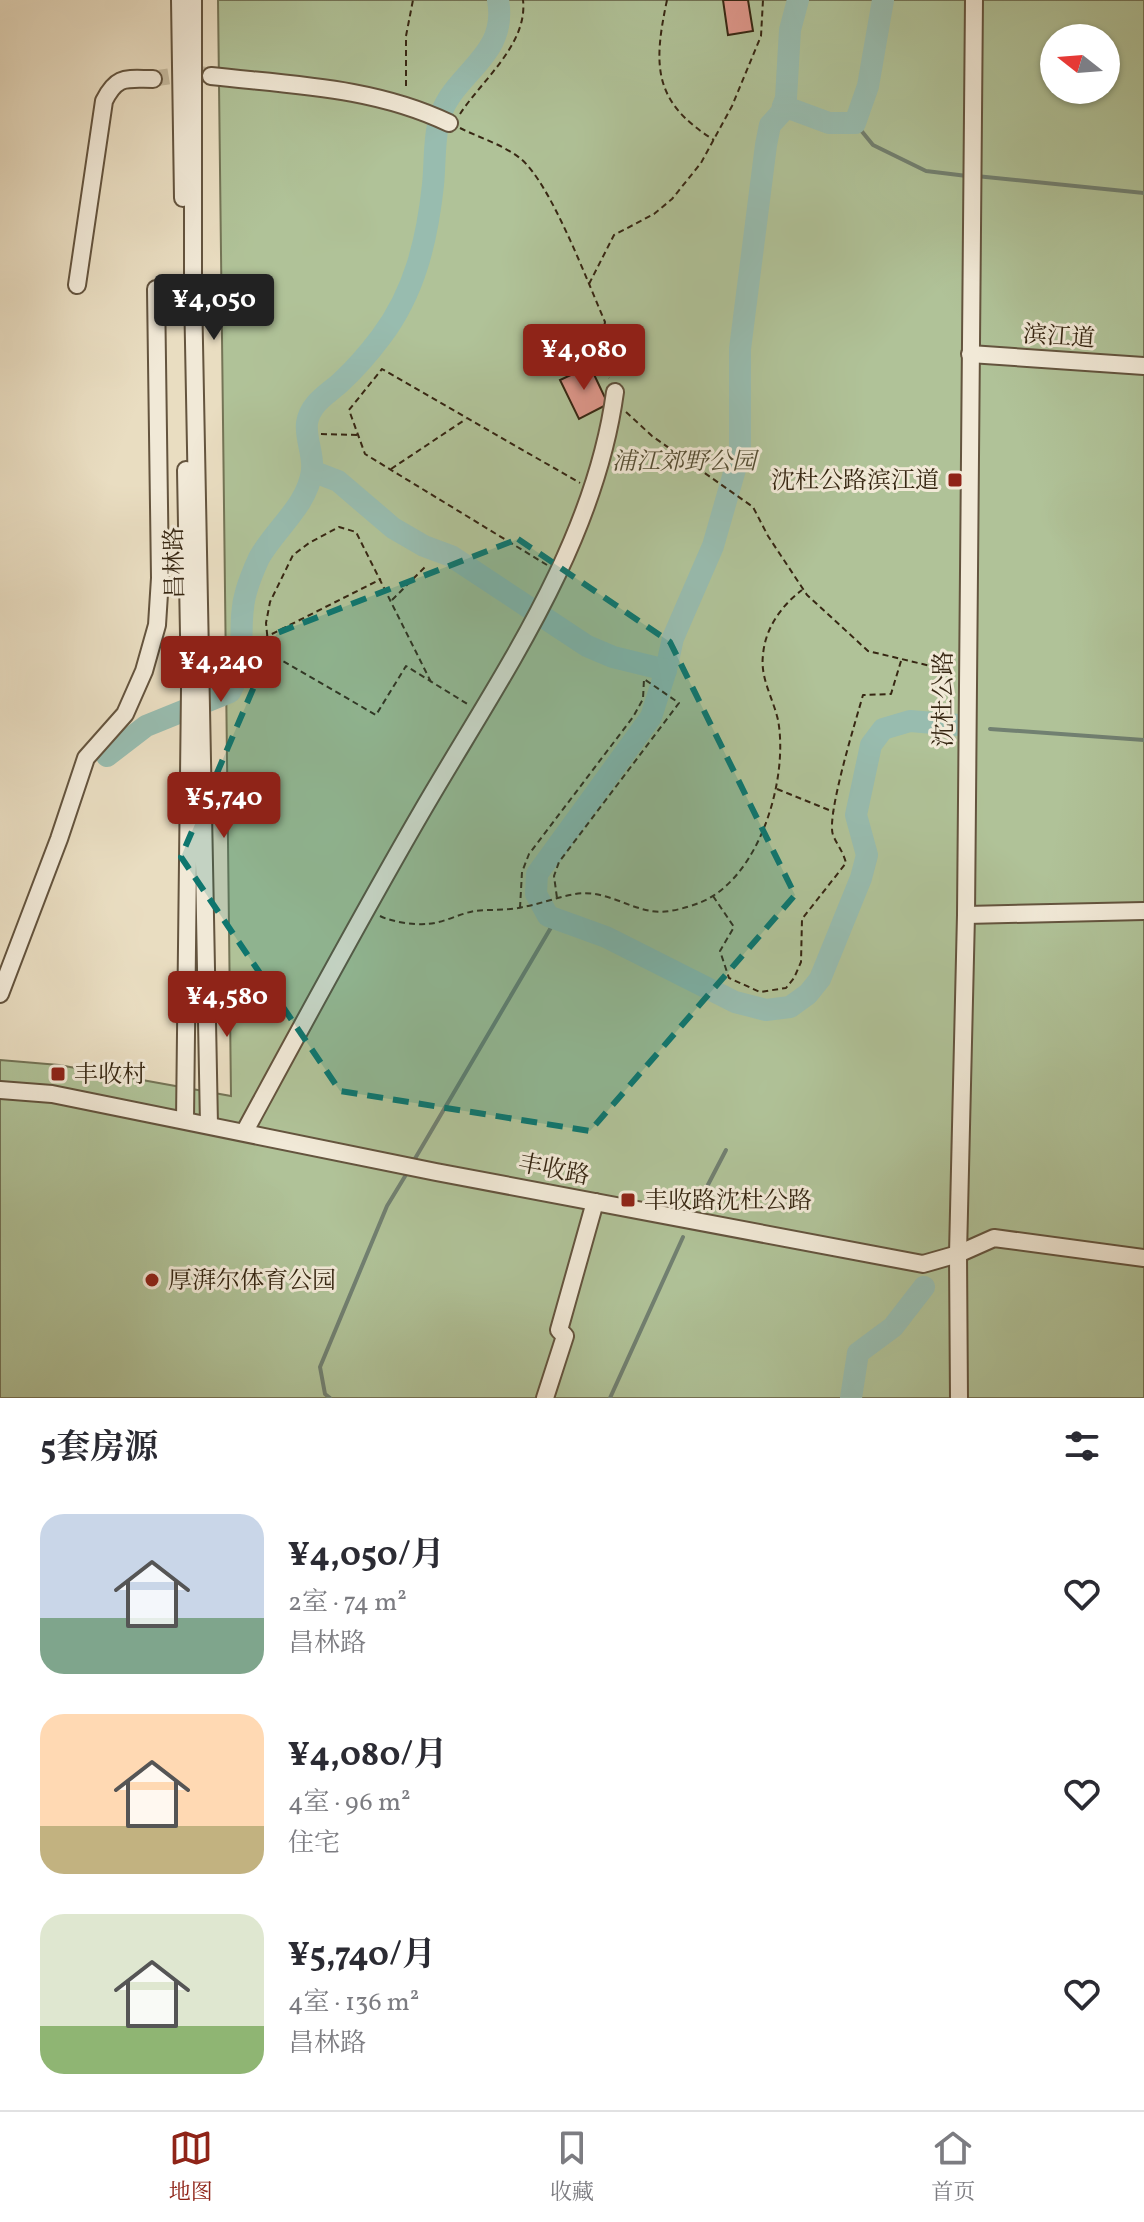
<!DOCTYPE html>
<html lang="zh">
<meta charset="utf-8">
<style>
:root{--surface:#fff;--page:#f2f2f3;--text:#2b2b33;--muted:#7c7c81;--line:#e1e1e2;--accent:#8f2418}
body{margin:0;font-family:Vollkorn,"Noto Serif SC",serif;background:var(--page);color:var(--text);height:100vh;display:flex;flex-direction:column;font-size:30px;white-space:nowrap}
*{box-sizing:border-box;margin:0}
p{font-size:26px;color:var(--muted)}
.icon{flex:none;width:44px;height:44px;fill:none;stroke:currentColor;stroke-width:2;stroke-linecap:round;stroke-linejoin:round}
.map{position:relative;height:1398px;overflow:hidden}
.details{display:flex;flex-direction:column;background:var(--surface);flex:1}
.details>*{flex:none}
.needle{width:52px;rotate:287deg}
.controls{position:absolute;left:1040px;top:24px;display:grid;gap:16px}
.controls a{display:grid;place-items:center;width:80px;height:80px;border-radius:50%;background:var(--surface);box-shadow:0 2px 6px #0004;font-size:40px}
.price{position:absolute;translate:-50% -68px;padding:0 18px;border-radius:8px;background:var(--accent);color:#fff;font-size:26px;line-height:52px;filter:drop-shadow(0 2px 4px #0008)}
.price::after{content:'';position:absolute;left:50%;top:48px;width:24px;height:18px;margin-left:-12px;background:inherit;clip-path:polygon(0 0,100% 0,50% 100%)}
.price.on{background:#222;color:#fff}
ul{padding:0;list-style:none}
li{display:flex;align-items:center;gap:24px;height:200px;padding:0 40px}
li span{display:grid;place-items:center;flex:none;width:224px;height:160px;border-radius:24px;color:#555}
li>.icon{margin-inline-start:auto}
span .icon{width:96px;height:96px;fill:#fffc;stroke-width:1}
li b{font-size:34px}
h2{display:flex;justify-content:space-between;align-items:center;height:96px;padding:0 40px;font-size:34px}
.tabs{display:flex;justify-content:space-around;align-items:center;height:112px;border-top:2px solid var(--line);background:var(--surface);font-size:22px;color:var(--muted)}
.tabs a{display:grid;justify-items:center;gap:4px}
.tabs .on{color:var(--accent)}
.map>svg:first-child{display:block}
</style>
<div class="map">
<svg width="1144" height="1398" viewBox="0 0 1144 1398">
<rect width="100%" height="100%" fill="#e9ddc1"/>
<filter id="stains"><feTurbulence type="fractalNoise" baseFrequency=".0025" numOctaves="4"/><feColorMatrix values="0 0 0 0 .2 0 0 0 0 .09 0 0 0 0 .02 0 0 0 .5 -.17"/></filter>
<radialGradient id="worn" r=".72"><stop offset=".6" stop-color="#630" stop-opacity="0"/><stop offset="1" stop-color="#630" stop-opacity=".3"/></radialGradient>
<path fill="#b0c298" stroke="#747456" stroke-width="2" fill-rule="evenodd" d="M218,0H1144V1398H0V1060L59,1065L231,1096ZM1054,38H1106V90H1054Z"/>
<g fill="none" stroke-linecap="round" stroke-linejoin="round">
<g stroke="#718071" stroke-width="4">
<polyline points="855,123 873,145 926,171 967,176"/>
<polyline points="976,176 1144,193"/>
<polyline points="990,729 1144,740"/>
<polyline points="413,1162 556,919"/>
<polyline points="699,1202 726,1150"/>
<polyline points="330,1398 325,1394 320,1367 387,1206 407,1173"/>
<polyline points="610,1398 683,1237"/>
</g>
<g stroke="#98bcaf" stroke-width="22">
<polyline points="798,0 790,30 786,98 781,113 770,125 766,145 740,349 740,452 713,546 673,638 666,670 651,717 537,874 536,894 548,916 606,937 735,1002 766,1010 790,1007 808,994 820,979 861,878 867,855 856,815 871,745 883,729 910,721 958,725"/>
<polyline points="783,106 829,123 855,123 868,86 883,0"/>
<polyline points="312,471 338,481 393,528 424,546 451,556 587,646 613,657 666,670"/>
<path d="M107,756L146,726L230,692C249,661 236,625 246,592C249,581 254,569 259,558C275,529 307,506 312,471C314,455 305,438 307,423C310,403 328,394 341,382C355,369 369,353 381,337C415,292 427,240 433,185C435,165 434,144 438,125C447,74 509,60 498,0"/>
<polyline points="851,1398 858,1353 893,1327 924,1287"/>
</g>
</g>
<g fill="#de978b" stroke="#372713" stroke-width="2">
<polygon points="723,0 748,0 753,31 728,35"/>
<polygon points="590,366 608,404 579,419 560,380"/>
</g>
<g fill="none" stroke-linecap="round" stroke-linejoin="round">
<path stroke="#c5b99e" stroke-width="16" stroke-dasharray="16 8" stroke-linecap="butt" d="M153,79C172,76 192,71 211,76"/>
<defs>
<g id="minor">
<polyline points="180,0 183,198"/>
<polyline points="193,0 193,291 209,1125"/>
<path d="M211,76C292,85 374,87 449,123"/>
<path d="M77,285L104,101C117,75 126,79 153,79"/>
<polyline points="970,354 1144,366"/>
<polyline points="966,915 1144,911"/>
<polyline points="0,994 59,839 86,758 125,714 144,671 157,625 160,578 156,289"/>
<polyline points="0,1090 52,1094 436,1172 923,1264 958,1254 994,1238 1144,1258"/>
<polyline points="185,1120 190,689 186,470"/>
<path d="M245,1131C303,1024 360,918 421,813C498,680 594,547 615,392"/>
<polyline points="545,1398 565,1336 559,1330 595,1202"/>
<polyline points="959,1398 958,1254 966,915 974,0"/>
</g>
</defs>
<use href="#minor" stroke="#64543e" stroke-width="20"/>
<g stroke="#372713" stroke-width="2" stroke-dasharray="6 4" stroke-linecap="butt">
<path d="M667,0C653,66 653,102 714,140"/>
<polyline points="406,86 406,36 413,0"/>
<path d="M460,114C482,80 528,44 523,0"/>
<path d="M460,128C480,138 504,145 521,159C551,184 588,283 605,322C601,343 601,358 609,378"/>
<polyline points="589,284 614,235 654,214 672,199 701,163 732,106 761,36 763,0"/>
<polyline points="626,412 652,436 753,507 768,536 807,595 868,651 939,668"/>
<polyline points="321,434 357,435"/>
<polyline points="391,469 466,419"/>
<polyline points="547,565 365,454 349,410 382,369 580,483"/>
<polyline points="392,600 427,565"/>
<polyline points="254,643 381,579"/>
<polyline points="431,682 356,532 339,527 309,543 293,555 270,602 266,623 269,653 376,715 406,666 469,705"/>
<polyline points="777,789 834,812"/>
<path d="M713,896L734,927L720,951L729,978L760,992L786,988L794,978L801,962L802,919L846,863C843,851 837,845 833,835C826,816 856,720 863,695L891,694L901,661"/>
<polyline points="520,908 522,872 529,854 633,717 643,699 644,679 679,703 559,862 554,876 557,898"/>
<path d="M380,916C392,922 414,925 427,924C443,923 459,914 474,911C490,909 507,911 523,907C540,904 558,897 575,894C603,889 626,907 651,911C665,914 686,908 699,903C759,880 789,779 778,720C773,698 760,678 763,655C765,628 782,605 802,590"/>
</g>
<use href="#minor" stroke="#f1e9d7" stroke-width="16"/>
</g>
<path fill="#0f766e" fill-opacity="0.2" stroke="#0f766e" stroke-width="6" stroke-dasharray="16 10" stroke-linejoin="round" d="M518,539L670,642L795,895L590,1131L340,1091L181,857L277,633Z"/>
<g fill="#8f2418" stroke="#f1e9d7" stroke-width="3">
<rect x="947" y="472" width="16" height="16" rx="4"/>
<rect x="50" y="1066" width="16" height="16" rx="4"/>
<rect x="620" y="1192" width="16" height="16" rx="4"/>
<circle cx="152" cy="1280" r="8"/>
</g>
<g text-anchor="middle" stroke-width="6" stroke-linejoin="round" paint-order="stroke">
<g font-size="24" fill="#372713" stroke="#f1e9d7">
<text transform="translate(1059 336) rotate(4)" y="8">滨江道</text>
<text transform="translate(174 563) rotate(-91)" y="8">昌林路</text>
<text transform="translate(943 699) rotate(-90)" y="8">沈杜公路</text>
<text transform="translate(554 1169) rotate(11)" y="8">丰收路</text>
</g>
<g font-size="24" font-style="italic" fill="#554e34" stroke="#f1e9d7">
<text x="684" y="469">浦江郊野公园</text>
</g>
<g font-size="24" fill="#372713" stroke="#f1e9d7" text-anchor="start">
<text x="939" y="488" text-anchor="end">沈杜公路滨江道</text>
<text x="74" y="1082">丰收村</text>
<text x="644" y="1208">丰收路沈杜公路</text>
<text x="168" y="1288">厚湃尔体育公园</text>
</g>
</g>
<rect width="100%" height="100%" filter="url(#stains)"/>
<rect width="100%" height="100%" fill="url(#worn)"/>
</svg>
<div class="controls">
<a><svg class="needle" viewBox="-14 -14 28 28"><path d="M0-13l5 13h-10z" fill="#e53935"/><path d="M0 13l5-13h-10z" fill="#7c7c81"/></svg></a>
</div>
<b class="price on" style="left:214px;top:342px">¥4,050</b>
<b class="price" style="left:584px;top:392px">¥4,080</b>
<b class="price" style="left:221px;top:704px">¥4,240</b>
<b class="price" style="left:224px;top:840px">¥5,740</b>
<b class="price" style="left:227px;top:1039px">¥4,580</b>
</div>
<section class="details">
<h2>5套房源<svg class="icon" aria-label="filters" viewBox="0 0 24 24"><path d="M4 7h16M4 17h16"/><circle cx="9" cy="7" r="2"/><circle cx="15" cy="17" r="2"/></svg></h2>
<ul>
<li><span style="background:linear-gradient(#c9d6e8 65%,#7fa58c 0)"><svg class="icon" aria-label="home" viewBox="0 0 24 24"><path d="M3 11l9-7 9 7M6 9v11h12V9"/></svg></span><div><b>¥4,050/月</b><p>2室 · 74 m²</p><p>昌林路</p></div><svg class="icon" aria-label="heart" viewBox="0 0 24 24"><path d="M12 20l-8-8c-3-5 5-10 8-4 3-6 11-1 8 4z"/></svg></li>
<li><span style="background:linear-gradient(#ffd9b3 70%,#c2b280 0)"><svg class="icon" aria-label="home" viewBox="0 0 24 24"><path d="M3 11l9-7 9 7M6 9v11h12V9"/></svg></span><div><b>¥4,080/月</b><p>4室 · 96 m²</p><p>住宅</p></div><svg class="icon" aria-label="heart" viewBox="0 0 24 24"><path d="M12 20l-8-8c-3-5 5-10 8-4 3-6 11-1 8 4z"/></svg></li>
<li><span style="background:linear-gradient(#dfe7d0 70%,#8fb573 0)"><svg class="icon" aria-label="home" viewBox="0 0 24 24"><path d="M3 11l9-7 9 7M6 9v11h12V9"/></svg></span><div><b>¥5,740/月</b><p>4室 · 136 m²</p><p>昌林路</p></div><svg class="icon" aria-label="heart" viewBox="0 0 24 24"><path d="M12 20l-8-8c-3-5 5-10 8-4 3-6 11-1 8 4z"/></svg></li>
</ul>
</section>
<nav class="tabs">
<a class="on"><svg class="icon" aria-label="map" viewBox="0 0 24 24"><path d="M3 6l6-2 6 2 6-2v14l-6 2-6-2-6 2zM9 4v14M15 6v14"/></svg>地图</a>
<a><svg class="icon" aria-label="saved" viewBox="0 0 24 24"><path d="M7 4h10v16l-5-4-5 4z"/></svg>收藏</a>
<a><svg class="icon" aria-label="home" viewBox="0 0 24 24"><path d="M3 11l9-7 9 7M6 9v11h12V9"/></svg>首页</a>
</nav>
